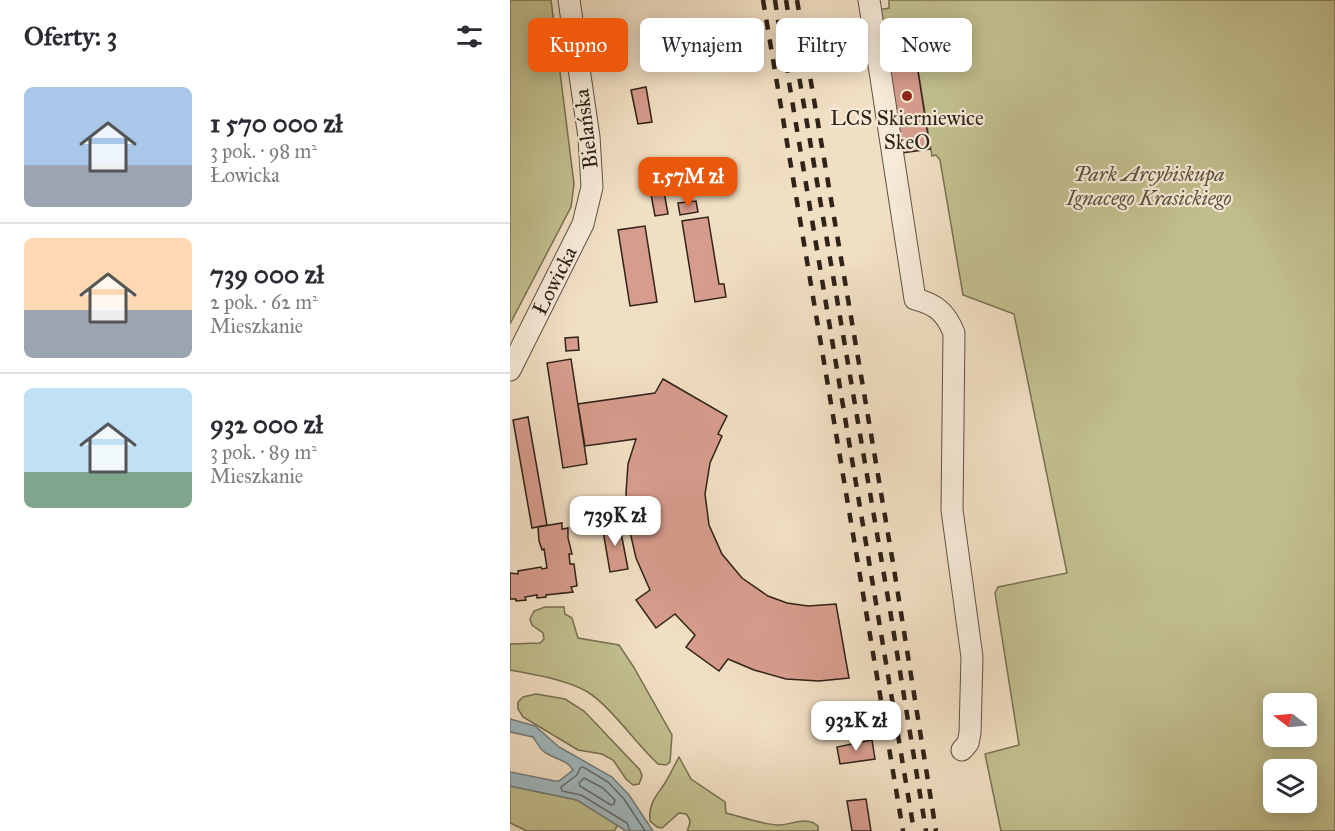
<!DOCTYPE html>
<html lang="pl">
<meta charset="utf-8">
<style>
:root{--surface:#fff;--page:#f2f2f3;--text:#2b2b33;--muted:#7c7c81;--line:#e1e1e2;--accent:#ea580c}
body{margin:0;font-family:"IM FELL Great Primer",serif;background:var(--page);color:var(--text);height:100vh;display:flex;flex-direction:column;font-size:22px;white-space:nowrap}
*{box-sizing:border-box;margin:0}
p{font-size:20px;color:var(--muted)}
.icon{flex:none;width:33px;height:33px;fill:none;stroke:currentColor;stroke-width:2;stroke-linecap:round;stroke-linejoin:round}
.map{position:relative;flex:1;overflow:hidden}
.sheet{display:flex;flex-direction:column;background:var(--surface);width:510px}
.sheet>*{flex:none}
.top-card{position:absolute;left:18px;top:18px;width:570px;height:54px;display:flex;gap:12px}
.needle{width:39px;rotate:286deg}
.buttons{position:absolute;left:753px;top:693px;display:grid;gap:12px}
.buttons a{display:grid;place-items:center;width:54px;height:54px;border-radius:9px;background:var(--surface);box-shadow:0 3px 15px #0003;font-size:30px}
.price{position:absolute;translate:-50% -51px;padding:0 14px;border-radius:12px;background:#fff;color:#222;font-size:20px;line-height:39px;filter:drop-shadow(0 2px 3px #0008)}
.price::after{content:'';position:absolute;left:50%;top:36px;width:18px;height:14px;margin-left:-9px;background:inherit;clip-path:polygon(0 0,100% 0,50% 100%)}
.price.on{background:var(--accent);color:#fff}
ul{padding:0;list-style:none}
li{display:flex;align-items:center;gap:18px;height:150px;padding:0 24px}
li+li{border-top:2px solid var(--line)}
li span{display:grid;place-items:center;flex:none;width:168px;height:120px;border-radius:9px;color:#555}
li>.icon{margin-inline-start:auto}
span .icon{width:72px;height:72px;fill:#fffc;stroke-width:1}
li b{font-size:26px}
h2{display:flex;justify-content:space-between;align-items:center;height:72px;padding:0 24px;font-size:26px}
.chip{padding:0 21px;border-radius:9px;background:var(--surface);box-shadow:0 3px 15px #0003;font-size:21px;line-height:54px}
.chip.on{background:var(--accent);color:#fff}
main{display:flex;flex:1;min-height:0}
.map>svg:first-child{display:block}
</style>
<main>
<section class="sheet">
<h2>Oferty: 3<svg class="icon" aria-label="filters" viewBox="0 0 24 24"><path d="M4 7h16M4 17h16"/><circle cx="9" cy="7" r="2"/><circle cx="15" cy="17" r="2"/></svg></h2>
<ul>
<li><span style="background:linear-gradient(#a9c7e8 65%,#9aa5b1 0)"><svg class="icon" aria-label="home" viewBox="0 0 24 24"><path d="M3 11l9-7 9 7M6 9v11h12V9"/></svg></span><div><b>1 570 000 zł</b><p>3 pok. · 98 m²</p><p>Łowicka</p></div></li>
<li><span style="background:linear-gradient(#ffd9b3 60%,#9aa5b1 0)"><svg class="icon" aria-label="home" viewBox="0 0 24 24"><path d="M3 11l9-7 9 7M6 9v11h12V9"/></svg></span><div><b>739 000 zł</b><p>2 pok. · 62 m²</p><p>Mieszkanie</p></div></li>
<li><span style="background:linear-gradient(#bfe0f5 70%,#7fa58c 0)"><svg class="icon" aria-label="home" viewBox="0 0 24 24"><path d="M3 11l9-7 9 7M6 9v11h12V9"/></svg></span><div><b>932 000 zł</b><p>3 pok. · 89 m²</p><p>Mieszkanie</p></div></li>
</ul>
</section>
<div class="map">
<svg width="825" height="831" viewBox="0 0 825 831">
<rect width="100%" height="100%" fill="#f1dfc3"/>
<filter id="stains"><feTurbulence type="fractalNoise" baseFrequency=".00333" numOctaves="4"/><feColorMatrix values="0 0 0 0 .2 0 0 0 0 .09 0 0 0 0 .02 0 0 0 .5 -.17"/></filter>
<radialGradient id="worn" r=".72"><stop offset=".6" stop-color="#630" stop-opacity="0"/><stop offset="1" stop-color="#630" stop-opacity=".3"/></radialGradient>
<g fill="#c2bf8e" stroke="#787053" stroke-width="1.5" fill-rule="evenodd">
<polygon points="0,0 41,0 64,184 61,207 0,324"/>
<path d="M379,0H825V831H491L475,754L509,745L485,593L488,587L557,573L504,314L453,295L430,160L426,155L422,156L403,39L393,40L391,30H374L368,10L379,8ZM764,704H796V736H764ZM764,770H796V802H764Z"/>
<path d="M35,607H54L55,614L62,618L68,638L109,645L123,666L162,735L160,762L156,765L148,764C126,744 100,705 76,691C54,679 25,675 0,670V644L30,643L34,639L33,633L22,625L20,619L24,611Z"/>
<polygon points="26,694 55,699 74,711 130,770 132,776 129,784 123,785 116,779 103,760 92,754 68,750 13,717 8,709 8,702 13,697"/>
<path d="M169,757L181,779L215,802L216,813C232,817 251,824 267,825C280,826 295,815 308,826V831H177C180,824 182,820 176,814L169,813L152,828L147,827L140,821C138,804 146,796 155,783C160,775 164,766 169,757Z"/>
<polygon points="0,786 67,800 108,825 104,831 17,831 0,823"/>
</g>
<path fill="#a1b9bf" stroke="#737d7c" stroke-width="1.5" d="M0,719L25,726L49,747L102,777L119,795L143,831H116L67,800L0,786V772L45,781H49L63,770C56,758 41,759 32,750C29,747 26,741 23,737L0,732Z"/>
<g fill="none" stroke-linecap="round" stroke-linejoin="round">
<g stroke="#686e6c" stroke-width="1.5">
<polygon points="74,778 93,788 105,800 104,804 101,805 70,786 69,783"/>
<polyline points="120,831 117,823 71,795 52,791 51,787 67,775 70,768 73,767 98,782 114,799 135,831"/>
</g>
</g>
<g fill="#d79c8d" stroke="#2f2218" stroke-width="1.5">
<polygon points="403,39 420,149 392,153 375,43"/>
<polygon points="136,87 142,122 128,124 121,90"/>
<polygon points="150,170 158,214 145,216 137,173"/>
<polygon points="186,201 188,212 170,215 168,203"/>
<polygon points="198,217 209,284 214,284 216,297 185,302 172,221"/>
<polygon points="135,226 147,302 120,306 108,230"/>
<polygon points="68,337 69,350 56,351 55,338"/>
<polygon points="61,359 77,464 53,468 37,363"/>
<polygon points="153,379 217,416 208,434 212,436 200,463 195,494 199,525 212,554 232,578 258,596 277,603 298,606 326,604 339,678 309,681 276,679 244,670 218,659 209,671 176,647 185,635 165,614 146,628 126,600 140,590 126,558 117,519 116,493 118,464 126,439 75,446 68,404 145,393"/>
<polygon points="18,417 37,525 22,528 3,420"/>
<polygon points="109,522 118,569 100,572 92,525"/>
<polygon points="52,523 52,529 58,528 58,538 62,554 59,554 60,564 64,564 67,586 61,587 63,592 36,595 36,597 27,598 27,595 15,597 16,600 6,601 6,599 0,599 0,573 8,574 8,571 31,567 32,569 37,568 34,549 32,550 29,541 28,527"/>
<polygon points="362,740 365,759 330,764 327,747"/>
<polygon points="356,799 361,831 342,831 337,801"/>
</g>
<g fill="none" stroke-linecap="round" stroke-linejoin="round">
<defs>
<g id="minor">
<path d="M359,0L405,299C426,304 436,313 444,333L442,510L462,657L460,733L458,743L452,750"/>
<path id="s1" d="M0,370L73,224L82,187L79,137L59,0"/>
</g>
</defs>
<use href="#minor" stroke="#605143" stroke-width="23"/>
<use href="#minor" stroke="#f6ead8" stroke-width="21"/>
<g stroke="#2f2218" stroke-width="4.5" stroke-dasharray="10 10" stroke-linecap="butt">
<polyline points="253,0 393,831"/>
<polyline points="265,0 270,33"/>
<polyline points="276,0 380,610 416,831"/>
<polyline points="287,0 384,569 426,831"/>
<polyline points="272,23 279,82 404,831"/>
</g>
</g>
<circle fill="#8f2418" stroke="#f6ead8" stroke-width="2" cx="397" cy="96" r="6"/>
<g text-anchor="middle" stroke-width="4.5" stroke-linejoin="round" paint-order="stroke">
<g font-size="21" fill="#2f2218" stroke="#f6ead8">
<text x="397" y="125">LCS Skierniewice<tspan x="397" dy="24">SkeO</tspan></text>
</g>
<g font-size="21" fill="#2f2218" stroke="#f6ead8">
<text transform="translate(76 129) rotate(-97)" y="7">Bielańska</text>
<text dy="7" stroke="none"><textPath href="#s1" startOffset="100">Łowicka</textPath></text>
</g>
<g font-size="21" font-style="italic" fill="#5b513b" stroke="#f6ead8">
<text x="639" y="181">Park Arcybiskupa<tspan x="639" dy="24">Ignacego Krasickiego</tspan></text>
</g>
</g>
<rect width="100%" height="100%" filter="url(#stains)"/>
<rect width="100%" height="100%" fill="url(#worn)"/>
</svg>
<div class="buttons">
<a><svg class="needle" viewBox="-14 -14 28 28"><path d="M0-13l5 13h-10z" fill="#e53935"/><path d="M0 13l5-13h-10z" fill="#7c7c81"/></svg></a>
<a><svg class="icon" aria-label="layers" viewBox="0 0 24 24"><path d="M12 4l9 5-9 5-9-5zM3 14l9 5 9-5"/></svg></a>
</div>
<b class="price on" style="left:178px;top:208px">1.57M zł</b>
<b class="price" style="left:105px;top:547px">739K zł</b>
<b class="price" style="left:346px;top:752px">932K zł</b>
<div class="top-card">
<a class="chip on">Kupno</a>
<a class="chip">Wynajem</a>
<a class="chip">Filtry</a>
<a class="chip">Nowe</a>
</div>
</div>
</main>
